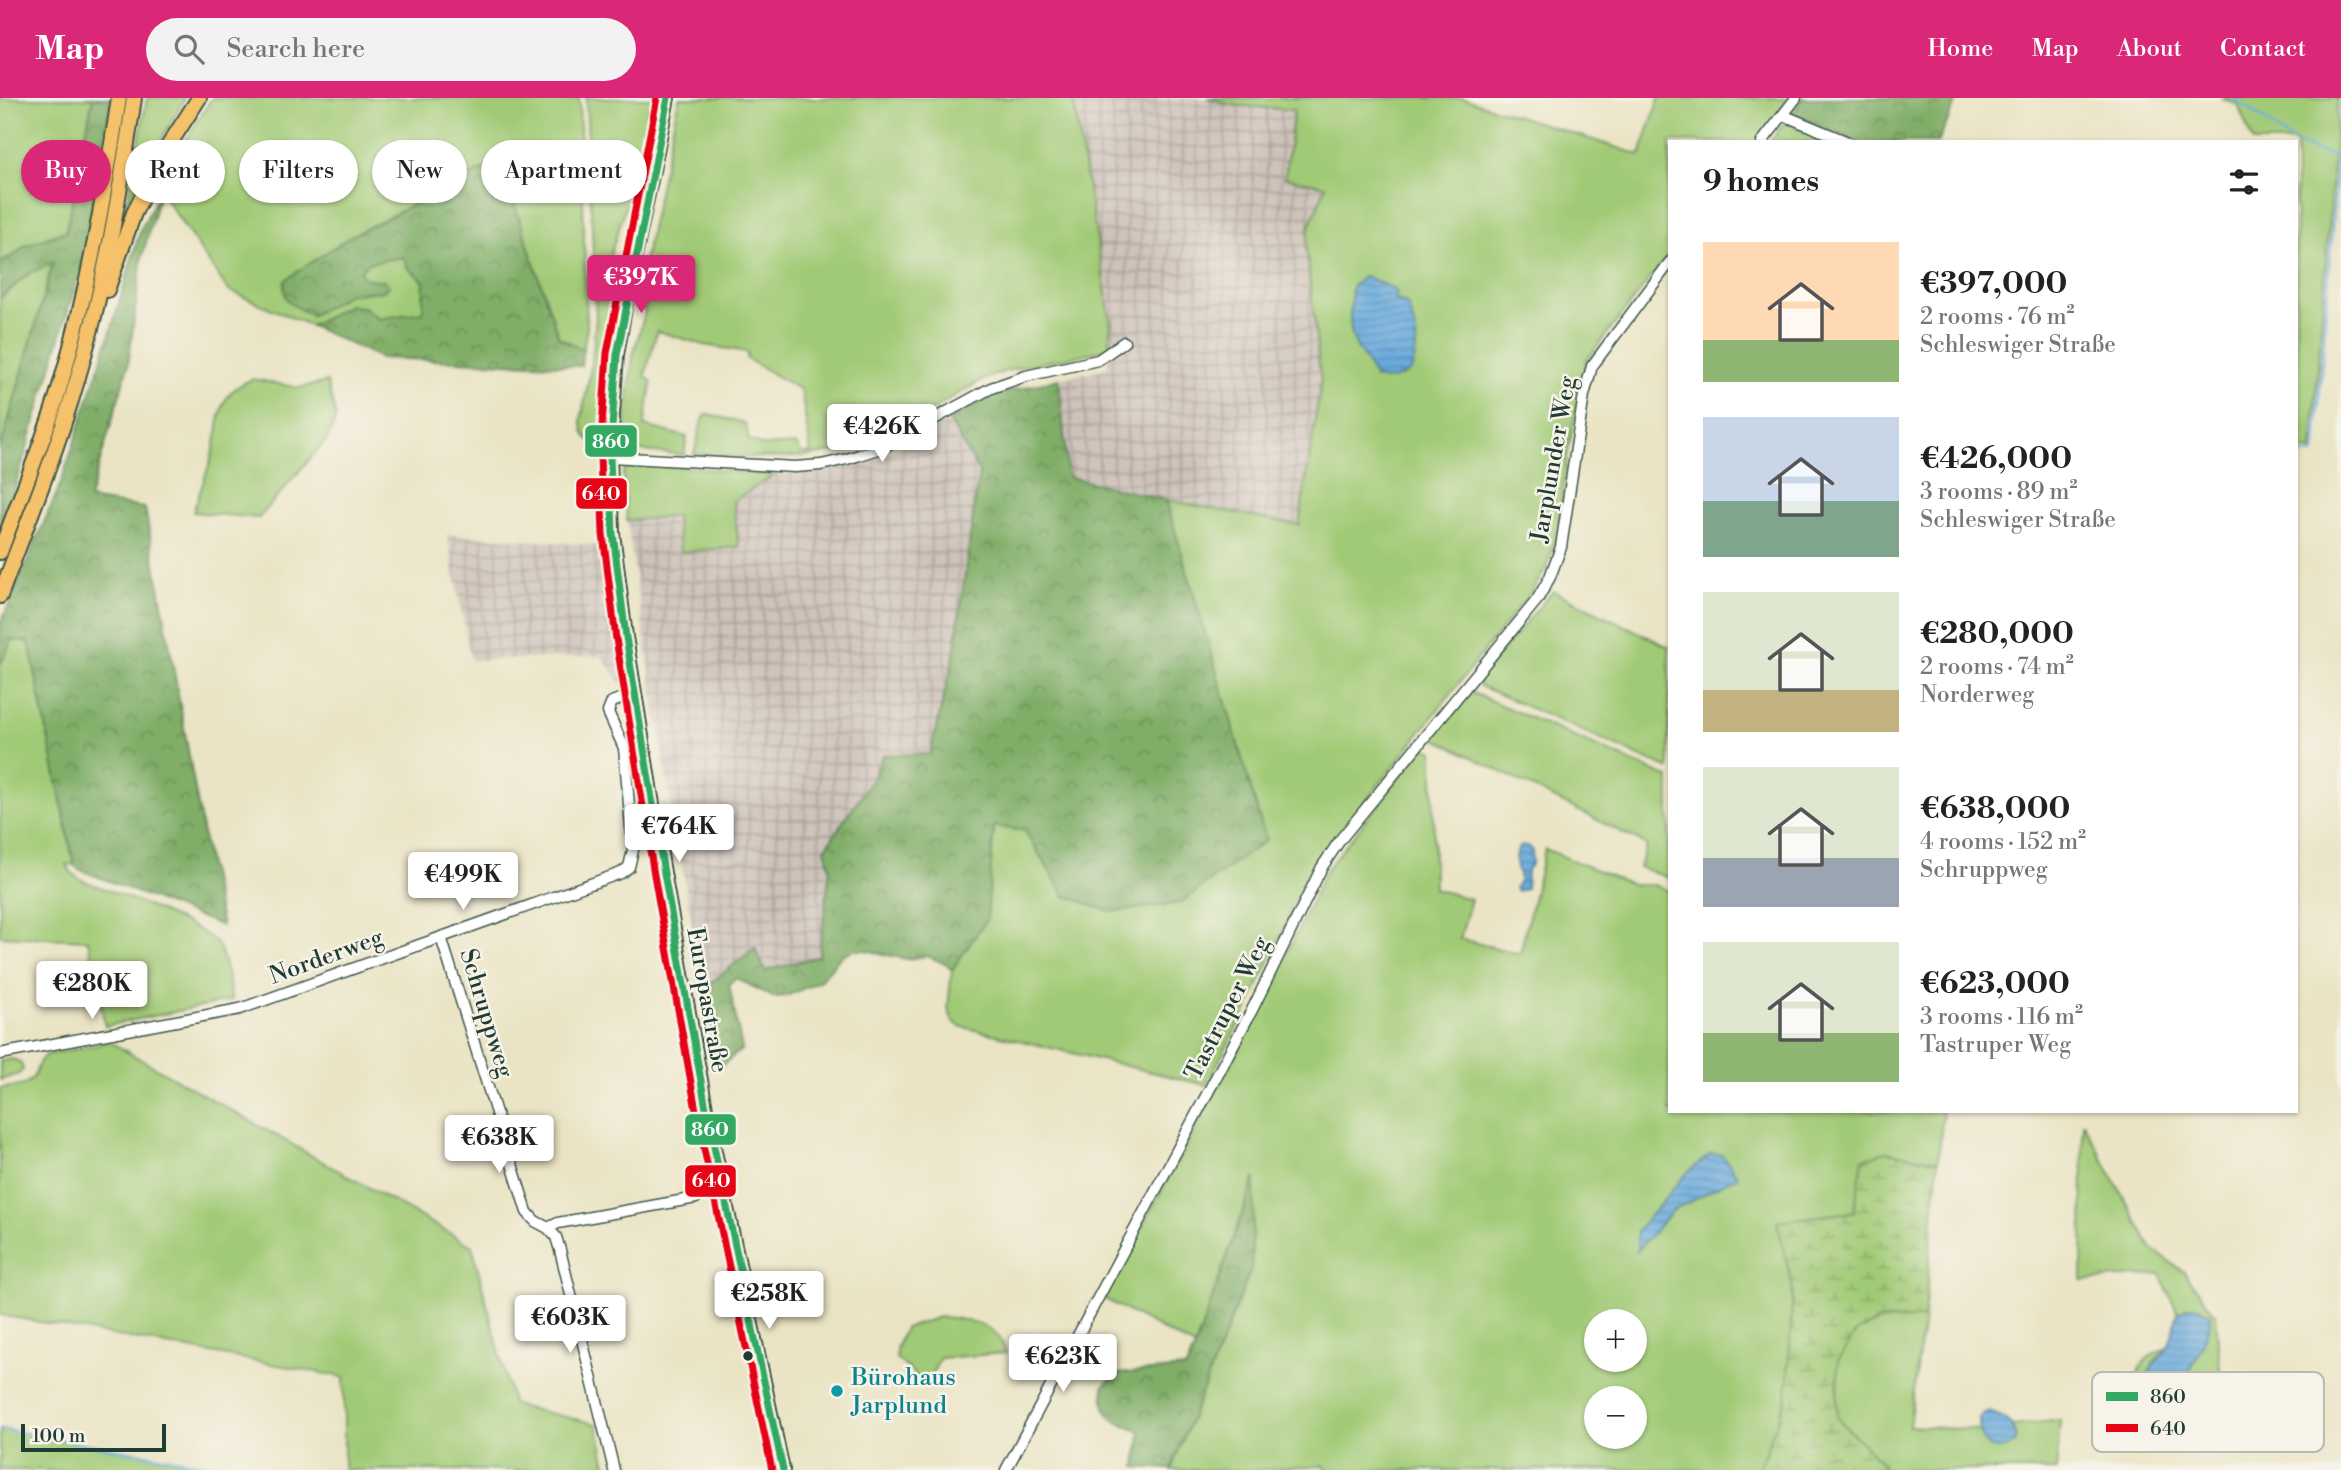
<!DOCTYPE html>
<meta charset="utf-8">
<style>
:root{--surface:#fff;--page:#f2f2f2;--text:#222;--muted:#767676;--accent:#db2777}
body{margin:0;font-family:"Libre Bodoni",serif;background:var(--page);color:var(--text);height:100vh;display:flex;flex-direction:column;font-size:26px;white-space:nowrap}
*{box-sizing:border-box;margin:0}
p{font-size:23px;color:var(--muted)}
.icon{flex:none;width:38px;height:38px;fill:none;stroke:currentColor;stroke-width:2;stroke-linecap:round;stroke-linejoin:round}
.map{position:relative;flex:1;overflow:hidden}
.panel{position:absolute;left:1668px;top:42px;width:630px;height:973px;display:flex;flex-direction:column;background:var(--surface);border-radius:0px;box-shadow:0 2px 5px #0004}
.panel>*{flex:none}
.top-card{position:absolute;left:21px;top:42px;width:665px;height:63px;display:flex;gap:14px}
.buttons{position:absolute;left:1584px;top:1211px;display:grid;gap:14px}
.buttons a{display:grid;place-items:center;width:63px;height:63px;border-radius:50%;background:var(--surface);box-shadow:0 2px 5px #0004;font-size:35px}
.scale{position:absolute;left:21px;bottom:18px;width:145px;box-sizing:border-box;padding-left:7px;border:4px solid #1f3d34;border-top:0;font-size:19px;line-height:24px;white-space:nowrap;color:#1f3d34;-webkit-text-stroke:5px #f7f3e8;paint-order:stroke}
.price{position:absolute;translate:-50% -60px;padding:0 16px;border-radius:7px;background:#fff;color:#222;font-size:23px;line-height:46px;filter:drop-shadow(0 2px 4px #0008)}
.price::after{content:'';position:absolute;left:50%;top:42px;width:21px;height:16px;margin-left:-10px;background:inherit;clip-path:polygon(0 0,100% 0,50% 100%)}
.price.active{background:var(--accent);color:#fff}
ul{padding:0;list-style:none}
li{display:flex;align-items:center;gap:21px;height:175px;padding:0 35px}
li span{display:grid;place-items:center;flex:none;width:196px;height:140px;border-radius:0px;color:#555}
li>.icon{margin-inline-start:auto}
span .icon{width:84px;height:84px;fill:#fffc;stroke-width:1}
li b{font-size:30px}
h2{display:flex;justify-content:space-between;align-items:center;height:84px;padding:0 35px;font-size:30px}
.chip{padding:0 24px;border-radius:32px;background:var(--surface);box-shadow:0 2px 5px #0004;font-size:24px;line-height:63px}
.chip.active{background:var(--accent);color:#fff}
header{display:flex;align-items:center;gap:42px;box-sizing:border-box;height:98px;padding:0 35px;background:var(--accent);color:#fff}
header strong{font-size:33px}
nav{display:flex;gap:38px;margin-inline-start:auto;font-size:24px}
.search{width:490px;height:63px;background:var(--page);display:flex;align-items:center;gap:18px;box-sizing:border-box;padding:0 24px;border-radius:38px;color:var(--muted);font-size:26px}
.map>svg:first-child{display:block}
</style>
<header>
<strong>Map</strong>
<div class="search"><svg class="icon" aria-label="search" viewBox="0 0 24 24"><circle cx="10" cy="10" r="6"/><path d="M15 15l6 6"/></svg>Search here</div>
<nav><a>Home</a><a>Map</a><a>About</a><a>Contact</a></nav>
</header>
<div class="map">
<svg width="2341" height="1372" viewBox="0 0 2341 1372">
<defs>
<pattern id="industrial-grid" width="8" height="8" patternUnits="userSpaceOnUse" patternTransform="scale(1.75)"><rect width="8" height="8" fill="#cec2b9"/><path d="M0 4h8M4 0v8" fill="none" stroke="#a79f97"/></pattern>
<pattern id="forest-crowns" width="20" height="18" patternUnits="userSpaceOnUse" patternTransform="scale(1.75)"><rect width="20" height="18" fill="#80ae67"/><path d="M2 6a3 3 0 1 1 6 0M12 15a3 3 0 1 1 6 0" fill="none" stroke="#688f56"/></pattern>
<pattern id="wetland-marsh" width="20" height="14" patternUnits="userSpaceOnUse" patternTransform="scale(1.75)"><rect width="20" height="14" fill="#a1ca76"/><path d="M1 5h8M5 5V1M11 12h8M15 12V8" fill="none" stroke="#83a562"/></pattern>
<pattern id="water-rules" width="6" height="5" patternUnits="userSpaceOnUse" patternTransform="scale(1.75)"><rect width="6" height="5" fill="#69abdd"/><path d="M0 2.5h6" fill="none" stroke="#568cb4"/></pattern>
</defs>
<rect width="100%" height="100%" fill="#f7f3e8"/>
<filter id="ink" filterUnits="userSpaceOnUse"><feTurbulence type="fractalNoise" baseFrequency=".0143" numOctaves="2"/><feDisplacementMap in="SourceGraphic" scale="14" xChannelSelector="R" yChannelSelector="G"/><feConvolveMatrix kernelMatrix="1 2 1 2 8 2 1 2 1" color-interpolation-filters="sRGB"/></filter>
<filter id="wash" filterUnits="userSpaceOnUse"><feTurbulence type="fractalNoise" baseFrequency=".00686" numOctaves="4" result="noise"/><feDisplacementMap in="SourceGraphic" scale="28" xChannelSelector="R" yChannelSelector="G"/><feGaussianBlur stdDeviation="1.57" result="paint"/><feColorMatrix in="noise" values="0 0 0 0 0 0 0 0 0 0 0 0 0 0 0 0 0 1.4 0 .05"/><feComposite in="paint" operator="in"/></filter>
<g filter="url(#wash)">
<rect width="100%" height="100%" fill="#eae4c5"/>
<g fill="url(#industrial-grid)">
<polygon points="1073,0 1208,0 1230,7 1294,12 1285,79 1326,88 1309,129 1306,150 1321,284 1299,427 1166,402 1068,379 1059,281 1107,270 1111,225"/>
<polygon points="949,322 979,374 954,557 930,656 883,657 830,770 819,858 765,873 755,851 703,891 658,628 627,423 677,418 680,454 739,449 733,403 773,377 825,372 854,367 889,356"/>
<polygon points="447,436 606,448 625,575 622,586 601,558 471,562"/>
</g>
<g fill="#a1ca76" stroke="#608455" stroke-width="2" fill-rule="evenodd">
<polygon points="0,0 93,0 66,133 24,148 16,156 0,164"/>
<polygon points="147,0 185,0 149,63 126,111"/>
<polygon points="212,0 579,0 587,230 583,251 559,240 500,63 349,139 312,217 349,196 383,193 371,183 362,180 360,173 367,165 403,159 408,170 424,183 423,214 379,221 365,210 349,207 311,228 228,192 160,93 184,45"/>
<polygon points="586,0 652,0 640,61 604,178 605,190 620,202 606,293 605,336 598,344 591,344 584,336 581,322 592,264 596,219"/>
<path d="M679,0H1073L1111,225L1109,249C1074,262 1035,263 1000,275C961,289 930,317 893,334C821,367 769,360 694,356L701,326L706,316L745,325L749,342L764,348L796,346L801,355H811L801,292L747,261V254L704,247L657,233L645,278L652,284L644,328L687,339L684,357L635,352L626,347L624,337L633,258L645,214L643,204L637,197Z"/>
<path d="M1208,0H1462L1640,57L1659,0H1791L1757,44H1670L1669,156L1586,263L1568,353L1558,432L1547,469L1533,491L1329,750L1307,781L1247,911L1206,987L959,928L952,922L948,909L952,872L987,821L994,728L1025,733L1065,798L1266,742L1166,402L1299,427L1321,284L1306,150L1309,129L1326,88L1285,80L1294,12L1230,7ZM1388,191L1395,192L1394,202L1404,204L1374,279L1368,262Z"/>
<polygon points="2222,0 2338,0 2312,353 2296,350 2296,44 2253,44 2238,7"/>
<polygon points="1785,24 1832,44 1770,44"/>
<polygon points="53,164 0,353 0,200 30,175"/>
<path d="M253,281L299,290L327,284L336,320L327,341L259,420L193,414C200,392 210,369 215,346C221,315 218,294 253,281Z"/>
<polygon points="640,365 774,377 733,403 739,449 680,454 676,418 627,423 623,375 629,367"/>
<polygon points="1553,493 1669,549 1669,671 1480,588 1478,581"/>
<path d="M12,542L29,544L74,767L67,766L70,773L79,781C104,791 209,828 219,849C226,864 228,885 232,902L105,928L88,842L0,838V567Z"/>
<polygon points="1473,595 1669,680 1669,780 1639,769 1647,747 1432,639 1431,634 1461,600"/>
<path d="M1424,649L1433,653L1434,791L1471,801L1460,841L1520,856L1545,751L1633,787H1654L1669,793L1670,1013H1943L1938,1063L1885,1054L1854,1114L1777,1123L1793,1190L1787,1299L1758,1372H1326L1325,1368L1253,1372H1171L1251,1171L1254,1082L1195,1249L1103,1200L1260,912L1326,772ZM1711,1056L1737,1078L1672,1113L1638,1152ZM1596,1223H1634V1262H1596ZM1596,1300H1634V1339H1596Z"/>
<path d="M110,944L472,1148L513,1307L597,1326L607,1372H344V1279L0,1217V990C13,989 29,989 35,976C39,967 38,963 46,957Z"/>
<polygon points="12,961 20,964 23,971 19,976 0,982 0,963"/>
<path d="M2083,1024L2151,1150L2184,1174L2216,1217L2223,1312L2134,1314C2135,1283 2133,1261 2167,1250L2153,1264L2149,1289L2188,1209L2178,1215L2160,1176L2082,1183Z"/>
<path d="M939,1219C958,1220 985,1223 999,1239C1002,1243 1004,1250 1006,1255L940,1260L931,1278L918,1279L896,1260V1251L905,1230Z"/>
<polygon points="1924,1220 1909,1328 1979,1332 1989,1349 2017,1339 2013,1328 2060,1322 2056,1372 1883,1372 1882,1365 1837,1320 1837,1263 1856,1234 1879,1223"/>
<polygon points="0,1331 236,1372 0,1372"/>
</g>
<g fill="url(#forest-crowns)" stroke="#50764e" stroke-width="2">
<polygon points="93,0 111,0 84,159 9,410 0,430 0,353 53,165 30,175 0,200 0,164 16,156 24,148 66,133"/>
<polygon points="1803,0 1958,0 1938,44 1857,44 1791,16"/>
<path d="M500,63L559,240L583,251L581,268L381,260L311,228L349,207L365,210L379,221L423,214L424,183L408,170L403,159L368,165L360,173L363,180L385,183L389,188L383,193L349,196L312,217C294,208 281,205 285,182L349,139Z"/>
<polygon points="160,93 142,159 128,268 89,401 145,410 206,753 222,828 78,771 74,767 29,544 12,542 0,567 0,527 61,385 110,236 140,133"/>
<polygon points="1059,281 1068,379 1166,402 1266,742 1180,805 1112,814 1065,798 1025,733 994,728 987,821 952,872 944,865 927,858 906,861 865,852 852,852 842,857 819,884 786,898 773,899 736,880 729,886 742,951 718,971 703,891 755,850 765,873 819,858 830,770 825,751 874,678 883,657 930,656 954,557 979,374 949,322 993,297"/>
<path d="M1255,1079L1251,1171L1171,1371L1136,1369L1140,1334C1111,1321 1103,1323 1103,1288L1117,1276L1186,1270L1195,1249Z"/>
</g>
<polygon fill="url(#wetland-marsh)" stroke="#608455" stroke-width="2" points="1885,1054 1938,1063 1924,1220 1879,1223 1856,1234 1838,1263 1837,1320 1882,1365 1883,1372 1758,1372 1787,1299 1793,1190 1777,1123 1854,1114 1863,1061"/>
<g fill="url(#water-rules)" stroke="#447488" stroke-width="2">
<path d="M1365,178L1395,192L1397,195L1394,202L1404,204L1408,208C1417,235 1420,245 1411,273C1399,280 1387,285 1374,279C1369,266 1361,257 1355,245C1347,228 1351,207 1352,189Z"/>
<path d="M1523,748H1528L1532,752V765L1527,772L1526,790L1517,793L1515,790L1520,781C1517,767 1514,766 1518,751Z"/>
<polygon points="1711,1056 1722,1057 1738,1078 1672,1113 1637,1153 1637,1133 1687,1075"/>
<path d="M2198,1208L2210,1216V1226C2199,1251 2187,1307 2149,1290C2145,1266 2159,1265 2168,1249C2173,1239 2174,1226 2178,1215L2188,1209Z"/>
<path d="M1992,1314C2005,1321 2020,1328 2015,1345C1992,1360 1979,1345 1979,1320L1984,1315Z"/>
</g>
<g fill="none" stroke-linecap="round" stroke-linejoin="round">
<g stroke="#69abdd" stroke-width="2.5">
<polyline points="2232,0 2249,10 2292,44"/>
<polyline points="2296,45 2336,60"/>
<polyline points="2296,354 2310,357 2315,354 2341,7"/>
<polyline points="0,1331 236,1372"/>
</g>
</g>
</g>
<g filter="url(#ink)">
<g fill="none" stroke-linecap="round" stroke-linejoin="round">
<defs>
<g id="minor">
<polyline points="1783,17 1848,44"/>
<polyline points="1762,44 1796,0"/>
<polyline points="610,359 795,369 821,367 847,361 881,350 991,290 1026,278 1098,262 1124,244"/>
<polyline points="441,839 527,1114 535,1123 548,1130 558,1125 696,1100"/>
<polyline points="0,956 240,911 621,775 629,769 633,752 624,650 608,614 612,604 635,595"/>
<polyline points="548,1130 556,1139 560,1152 614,1372"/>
<polyline points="1006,1372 1252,912 1322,769 1340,742 1537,502 1550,479 1561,449 1584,297 1592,268 1670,164"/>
</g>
<polyline id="major" points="668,0 628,193 617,257 610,359 613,435 626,539 664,775 707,1016 783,1372"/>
<g id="highway">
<polyline points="107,192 134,115 165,53 199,0"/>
<path d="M0,454C17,408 36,361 52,314C85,211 103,106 119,0"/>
<path d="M0,498C22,438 47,379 66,318C100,215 118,107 134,0"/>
</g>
</defs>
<use href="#minor" stroke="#3d564a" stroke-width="13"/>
<use href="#major" stroke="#3d564a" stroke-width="16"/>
<use href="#highway" stroke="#3d564a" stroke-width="18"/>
<use href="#minor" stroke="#fff" stroke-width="10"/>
<use href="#major" stroke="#f5c16b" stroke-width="12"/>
<use href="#highway" stroke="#f5c16b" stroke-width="14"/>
<defs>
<polyline id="bus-1" points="668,0 617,257 610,359 613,435 626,539 664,775 707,1016 783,1372"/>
<polyline id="bus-2" points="657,0 607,255 600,358 603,436 616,541 654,777 697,1018 772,1372"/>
</defs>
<use href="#bus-1" stroke="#f7f3e8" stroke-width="12"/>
<use href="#bus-2" stroke="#f7f3e8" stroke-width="12"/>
<use href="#bus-1" stroke="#33a964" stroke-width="7"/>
<use href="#bus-2" stroke="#e60514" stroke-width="7"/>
</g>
</g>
<circle fill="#1f3d34" stroke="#f7f3e8" stroke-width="2.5" cx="748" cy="1258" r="6"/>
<circle fill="#0f9aa8" stroke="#f7f3e8" stroke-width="2.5" cx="837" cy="1293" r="7"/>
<g text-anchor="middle" stroke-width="5" stroke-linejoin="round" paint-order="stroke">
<g font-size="24" fill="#1f3d34" stroke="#f7f3e8">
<text transform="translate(1553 361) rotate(-80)" y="8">Jarplunder Weg</text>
<text transform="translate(326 858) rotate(-20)" y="8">Norderweg</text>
<text transform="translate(708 902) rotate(80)" y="8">Europastraße</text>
<text transform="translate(1227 910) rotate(-63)" y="8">Tastruper Weg</text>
<text transform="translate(487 915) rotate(73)" y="8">Schruppweg</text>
</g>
<g font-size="24" fill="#0d838f" stroke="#f7f3e8" text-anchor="start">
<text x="851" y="1287">Bürohaus<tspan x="851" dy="28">Jarplund</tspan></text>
</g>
</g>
<rect x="2092" y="1274" width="232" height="80" rx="10" fill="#f7f3e8" stroke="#b6bcb2" stroke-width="2"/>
<rect x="2106" y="1294" width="32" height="9" fill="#33a964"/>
<rect x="2106" y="1326" width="32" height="8" fill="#e60514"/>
<g font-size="19" fill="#1f3d34">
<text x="2150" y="1305">860</text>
<text x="2150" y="1337">640</text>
</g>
<g stroke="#f7f3e8" stroke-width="2.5">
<rect x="584" y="326" width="54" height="34" rx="7" fill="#33a964"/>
<rect x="575" y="379" width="53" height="33" rx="7" fill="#e60514"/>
<rect x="684" y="1015" width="53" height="33" rx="7" fill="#33a964"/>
<rect x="684" y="1066" width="53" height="34" rx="7" fill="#e60514"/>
</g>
<g font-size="19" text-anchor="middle" font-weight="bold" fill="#fff">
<text x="611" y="350">860</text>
<text x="601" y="402">640</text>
<text x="710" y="1038">860</text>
<text x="711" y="1089">640</text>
</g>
</svg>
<div class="buttons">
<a>+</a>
<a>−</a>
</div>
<div class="scale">100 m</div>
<b class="price active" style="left:641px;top:217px">€397K</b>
<b class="price" style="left:882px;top:366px">€426K</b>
<b class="price" style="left:679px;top:766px">€764K</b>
<b class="price" style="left:463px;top:814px">€499K</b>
<b class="price" style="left:92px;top:923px">€280K</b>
<b class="price" style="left:499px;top:1077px">€638K</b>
<b class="price" style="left:769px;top:1233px">€258K</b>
<b class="price" style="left:570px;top:1257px">€603K</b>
<b class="price" style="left:1063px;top:1296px">€623K</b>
<div class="top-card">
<a class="chip active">Buy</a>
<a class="chip">Rent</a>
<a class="chip">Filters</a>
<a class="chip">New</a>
<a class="chip">Apartment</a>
</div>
<section class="panel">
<h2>9 homes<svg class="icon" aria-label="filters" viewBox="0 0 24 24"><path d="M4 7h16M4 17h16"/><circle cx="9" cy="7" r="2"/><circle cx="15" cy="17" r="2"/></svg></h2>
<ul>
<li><span style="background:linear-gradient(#ffd9b3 70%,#8fb573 0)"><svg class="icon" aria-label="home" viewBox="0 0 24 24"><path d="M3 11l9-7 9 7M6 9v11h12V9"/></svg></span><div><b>€397,000</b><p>2 rooms · 76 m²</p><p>Schleswiger Straße</p></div></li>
<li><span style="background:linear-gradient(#c9d6e8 60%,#7fa58c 0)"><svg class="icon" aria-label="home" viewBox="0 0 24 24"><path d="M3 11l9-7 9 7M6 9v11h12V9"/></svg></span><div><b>€426,000</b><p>3 rooms · 89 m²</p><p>Schleswiger Straße</p></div></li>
<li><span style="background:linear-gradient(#dfe7d0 70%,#c2b280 0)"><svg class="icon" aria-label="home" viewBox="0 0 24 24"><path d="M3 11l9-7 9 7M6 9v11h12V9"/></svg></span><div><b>€280,000</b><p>2 rooms · 74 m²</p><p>Norderweg</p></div></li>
<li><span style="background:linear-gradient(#dfe7d0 65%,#9aa5b1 0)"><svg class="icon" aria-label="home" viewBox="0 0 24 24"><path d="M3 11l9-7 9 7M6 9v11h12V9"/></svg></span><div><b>€638,000</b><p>4 rooms · 152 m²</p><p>Schruppweg</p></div></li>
<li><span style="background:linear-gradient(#dfe7d0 65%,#8fb573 0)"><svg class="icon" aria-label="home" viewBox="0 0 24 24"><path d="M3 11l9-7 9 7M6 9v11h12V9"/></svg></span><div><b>€623,000</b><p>3 rooms · 116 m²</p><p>Tastruper Weg</p></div></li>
</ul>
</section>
</div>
